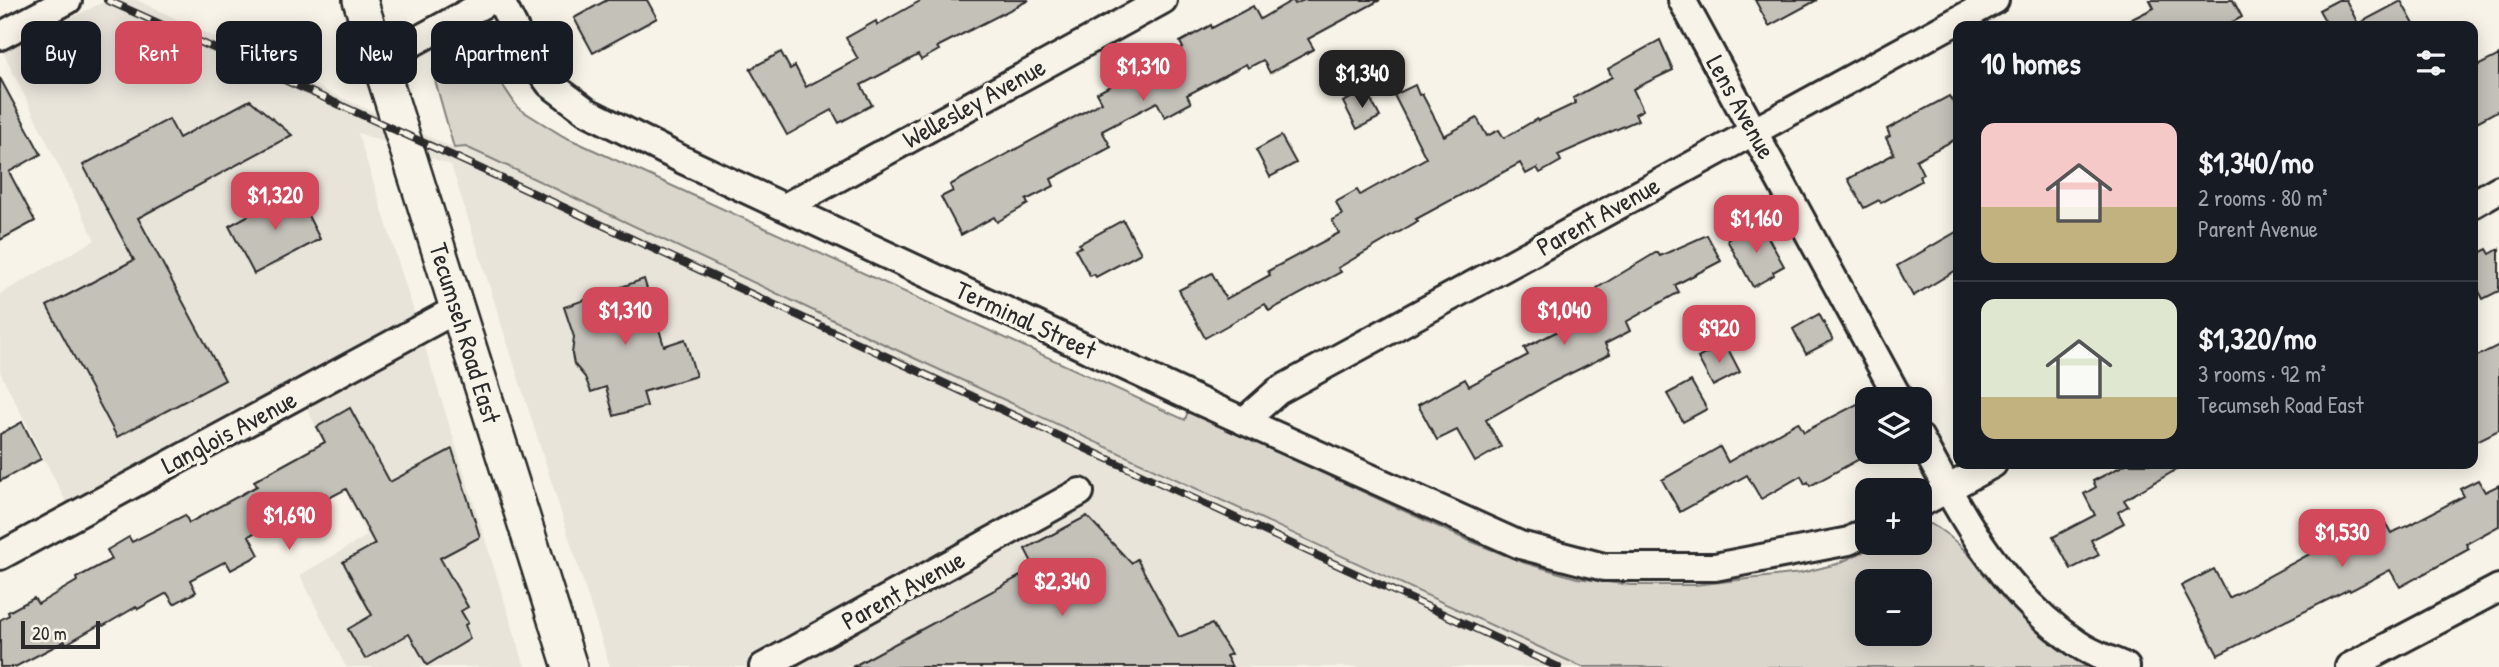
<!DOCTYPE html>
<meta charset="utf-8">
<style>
:root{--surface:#171b24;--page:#242831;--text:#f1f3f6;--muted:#9ea1a6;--line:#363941;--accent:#d1495b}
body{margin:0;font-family:"Patrick Hand",sans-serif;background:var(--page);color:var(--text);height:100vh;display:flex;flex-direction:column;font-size:26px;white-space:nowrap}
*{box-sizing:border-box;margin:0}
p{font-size:23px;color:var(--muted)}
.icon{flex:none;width:38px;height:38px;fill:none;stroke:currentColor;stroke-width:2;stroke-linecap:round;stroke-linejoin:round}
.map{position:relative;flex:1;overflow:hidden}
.sheet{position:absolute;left:1953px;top:21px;width:525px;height:448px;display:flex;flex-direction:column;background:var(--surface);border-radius:14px;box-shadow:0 4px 18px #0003}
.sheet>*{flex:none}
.top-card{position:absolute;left:21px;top:21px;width:665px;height:63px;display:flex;gap:14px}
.tools{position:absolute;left:1855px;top:387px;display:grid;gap:14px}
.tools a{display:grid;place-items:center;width:77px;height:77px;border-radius:14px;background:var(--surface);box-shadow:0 4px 18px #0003;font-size:35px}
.scale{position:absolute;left:21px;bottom:18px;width:79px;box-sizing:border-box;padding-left:7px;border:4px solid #2b2b2b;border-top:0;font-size:19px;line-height:24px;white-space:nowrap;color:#2b2b2b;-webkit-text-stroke:5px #f7f3e8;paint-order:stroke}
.price{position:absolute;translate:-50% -60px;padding:0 16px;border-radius:14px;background:var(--accent);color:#fff;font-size:23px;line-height:46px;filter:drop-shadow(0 2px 4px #0008)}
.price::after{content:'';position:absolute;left:50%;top:42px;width:21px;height:16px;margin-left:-10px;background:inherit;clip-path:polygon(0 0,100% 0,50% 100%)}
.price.on{background:#222;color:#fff}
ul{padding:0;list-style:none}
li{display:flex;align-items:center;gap:21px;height:175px;padding:0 28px}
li+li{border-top:2px solid var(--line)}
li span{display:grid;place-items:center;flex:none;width:196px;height:140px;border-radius:14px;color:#555}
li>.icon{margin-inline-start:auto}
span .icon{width:84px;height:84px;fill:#fffc;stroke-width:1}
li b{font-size:30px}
h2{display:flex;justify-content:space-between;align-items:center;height:84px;padding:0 28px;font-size:30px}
.chip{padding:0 24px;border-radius:14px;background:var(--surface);box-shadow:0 4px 18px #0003;font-size:24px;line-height:63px}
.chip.on{background:var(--accent);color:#fff}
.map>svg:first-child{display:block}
</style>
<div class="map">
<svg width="2499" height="667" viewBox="0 0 2499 667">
<rect width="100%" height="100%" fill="#f7f3e8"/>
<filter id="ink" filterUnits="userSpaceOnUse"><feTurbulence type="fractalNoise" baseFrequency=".0143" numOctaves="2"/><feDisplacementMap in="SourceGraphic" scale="14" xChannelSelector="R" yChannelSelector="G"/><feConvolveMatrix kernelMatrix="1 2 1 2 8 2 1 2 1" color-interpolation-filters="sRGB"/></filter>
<g filter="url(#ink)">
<polygon fill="#e8e4da" points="107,0 137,0 331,93 454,148 466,147 888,346 1582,667 610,667 451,165 358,133 525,667 346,667 300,575 367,536 307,408 79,527 0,372 0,294 95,240 3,52"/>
<path fill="#dad6cc" stroke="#82807c" stroke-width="2" fill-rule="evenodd" d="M466,47L483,50L494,60L504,87L518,108L563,136L1185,420L1188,411L1465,539L1525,563L1577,578L1630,585H1694L1801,573L1837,564L1882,543L1920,542V525L1931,524C1965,543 1985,575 2011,603C2038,633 2064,647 2097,667H1582L888,346L488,157L466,147L454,148L433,73L436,60L448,51ZM1867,581H1920V634H1867Z"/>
<g fill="#c4c1b9" stroke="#2b2b2b" stroke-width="2">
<polygon points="607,0 647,0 657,18 593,53 574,18"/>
<polygon points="922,0 1029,0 937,47 939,50 921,60 918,55 861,85 872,105 839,123 832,110 787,135 750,69 781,52 790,69 795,66 806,87 858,59 846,38 876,21 877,25"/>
<polygon points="1293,0 1295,4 1304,0 1380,0 1308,39 1314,49 1270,73 1263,60 1248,68 1246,64 1187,95 1191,103 1165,117 1157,102 1102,131 1111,147 1051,179 1054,186 1026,200 1028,204 997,222 994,217 961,235 941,197 953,191 950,185 1102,102 1097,93 1183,48 1180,42 1211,25 1212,28 1253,6 1260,19"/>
<polygon points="1755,0 1817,0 1769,26"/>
<polygon points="2150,0 2233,0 2242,17 2225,26 2118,26 2154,8"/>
<polygon points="2338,0 2346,0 2358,24 2401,1 2415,26 2328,26 2319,10"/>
<polygon points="1660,40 1673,70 1633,89 1643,110 1635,114 1638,120 1558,155 1561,161 1540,173 1537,168 1526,174 1520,163 1416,219 1418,221 1338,268 1341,272 1269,311 1265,304 1205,338 1179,290 1212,273 1226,299 1270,275 1268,271 1339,233 1332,220 1342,215 1336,202 1357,190 1360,195 1426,158 1394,95 1415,85 1419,95 1422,94 1444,136 1477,118 1487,136 1499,130 1504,138 1537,119 1538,121 1576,103 1573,98 1612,77 1608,69"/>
<polygon points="2499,55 2499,110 2473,124 2473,68"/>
<polygon points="0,78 41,154 9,172 35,221 0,240"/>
<polygon points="1366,90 1380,117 1357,129 1343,102"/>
<polygon points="1949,96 1958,110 1958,138 1916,160 1923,174 1919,176 1921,181 1881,203 1879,200 1864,208 1848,179 1894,154 1886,138 1890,136 1887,129"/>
<polygon points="250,100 292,135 138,218 225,380 117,437 47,306 134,260 83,165 169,119 179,138"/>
<polygon points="1281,136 1296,163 1270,177 1256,150"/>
<polygon points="295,190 320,239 254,274 229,226"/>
<polygon points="1123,220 1141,253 1096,277 1094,274 1090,276 1075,249 1081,247 1079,244"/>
<polygon points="1750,227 1755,235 1764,230 1784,266 1773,272 1774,275 1753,287 1727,240"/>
<polygon points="1958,231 1958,269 1913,296 1897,266"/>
<polygon points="1707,235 1721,261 1675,285 1679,292 1626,322 1630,331 1605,344 1610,354 1553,382 1486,420 1501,447 1475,462 1457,430 1437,440 1418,405 1465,379 1469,386 1528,355 1524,348 1566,327 1563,321 1597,302 1595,298 1601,295 1597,288 1657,252 1660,256"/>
<polygon points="2487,249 2490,254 2499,249 2499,291 2483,299 2473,280 2473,256"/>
<polygon points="644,279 664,346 685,339 696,376 643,392 647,406 614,416 606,387 591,392 585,377 574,364 572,354 574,337 564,307"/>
<polygon points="1819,314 1833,340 1806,354 1793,329"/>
<polygon points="1725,343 1740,372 1713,386 1698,358"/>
<polygon points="2499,345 2499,430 2473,443 2473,358"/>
<polygon points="1691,381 1707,409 1683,422 1667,394"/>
<polygon points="1861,402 1867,414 1867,455 1810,486 1808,482 1805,484 1801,476 1761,499 1747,475 1680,512 1662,480 1720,447 1728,462 1798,422 1804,432"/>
<polygon points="350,408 390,482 452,449 480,537 440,558 468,607 461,611 468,623 465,625 470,639 427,665 409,634 365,659 348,629 372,615 343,562 375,544 346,489 329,498 326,494 287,518 285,515 249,536 259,555 231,570 226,561 190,580 196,592 174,604 167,593 138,609 136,607 103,626 101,624 66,644 65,641 15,667 0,667 0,620 9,615 8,612 34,598 38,604 77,581 76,578 112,559 107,550 129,537 132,542 185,515 189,523 257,486 254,481 325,442 317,427"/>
<polygon points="22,422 41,459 0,481 0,434"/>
<polygon points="2126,464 2186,464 2124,500 2128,506 2118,512 2124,523 2091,540 2099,555 2071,569 2053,537 2095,515 2084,494 2096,487 2093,481"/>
<polygon points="2478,480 2485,492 2499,485 2499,526 2466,544 2469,549 2400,587 2390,570 2350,591 2349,589 2218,655 2181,586 2214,569 2229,598 2337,539 2341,547 2385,522 2391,533 2407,526 2464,496 2460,489"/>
<polygon points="1087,516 1131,563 1137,559 1179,637 1212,624 1231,654 1226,656 1232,667 852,667 1035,568 1025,549"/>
</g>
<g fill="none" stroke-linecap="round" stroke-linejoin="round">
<defs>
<g id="minor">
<polyline points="500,0 526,51 550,84 586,111 683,160 1197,400 1520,545 1604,567 1715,567 1849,541 1867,531"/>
<polyline points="1682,0 1899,399"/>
<polyline points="0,36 68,0"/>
<polyline points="379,61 491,0"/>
<polyline points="2473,204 2499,189"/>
<polyline points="785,207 1163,0"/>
<polyline points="1244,421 1278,391 1995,0"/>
<path d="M1920,438C1962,516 2001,593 2078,644C2092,654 2111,660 2126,667"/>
<polyline points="1920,504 1993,464"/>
<polyline points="0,556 457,309"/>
<polyline points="763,667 1080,492"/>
<polyline points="2349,667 2499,588"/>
</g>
<polyline id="major" points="360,0 570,667"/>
</defs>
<use href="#minor" stroke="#2b2b2b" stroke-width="32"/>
<use href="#major" stroke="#2b2b2b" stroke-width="38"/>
<use href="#minor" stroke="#f7f3e8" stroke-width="26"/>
<use href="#major" stroke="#f7f3e8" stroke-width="33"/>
<defs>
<polyline id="rail" points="107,0 453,156 1558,667"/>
</defs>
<use href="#rail" stroke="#2b2b2b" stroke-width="8"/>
<use href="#rail" stroke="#f7f3e8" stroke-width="5" stroke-dasharray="16" stroke-linecap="butt"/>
</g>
</g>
<g text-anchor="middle" stroke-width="7" stroke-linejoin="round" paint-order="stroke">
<g font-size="26" fill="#2b2b2b" stroke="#f7f3e8">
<text transform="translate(974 103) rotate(-29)" y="9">Wellesley Avenue</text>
<text transform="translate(1741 107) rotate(61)" y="9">Lens Avenue</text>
<text transform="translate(1598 216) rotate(-29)" y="9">Parent Avenue</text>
<text transform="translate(1026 320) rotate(25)" y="9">Terminal Street</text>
<text transform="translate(465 333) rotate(73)" y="9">Tecumseh Road East</text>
<text transform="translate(229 432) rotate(-28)" y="9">Langlois Avenue</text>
<text transform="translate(903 590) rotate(-29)" y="9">Parent Avenue</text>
</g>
</g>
</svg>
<div class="tools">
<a><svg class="icon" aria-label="layers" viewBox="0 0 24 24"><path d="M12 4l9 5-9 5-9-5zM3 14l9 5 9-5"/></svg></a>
<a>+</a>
<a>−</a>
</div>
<div class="scale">20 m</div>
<b class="price" style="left:1143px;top:103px">$1,310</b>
<b class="price on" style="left:1362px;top:110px">$1,340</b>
<b class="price" style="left:275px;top:232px">$1,320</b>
<b class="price" style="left:1756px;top:255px">$1,160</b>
<b class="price" style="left:625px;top:347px">$1,310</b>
<b class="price" style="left:1564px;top:347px">$1,040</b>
<b class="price" style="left:1719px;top:365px">$920</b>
<b class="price" style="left:289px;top:552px">$1,690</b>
<b class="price" style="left:2342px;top:569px">$1,530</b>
<b class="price" style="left:1062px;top:618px">$2,340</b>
<div class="top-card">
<a class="chip">Buy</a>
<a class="chip on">Rent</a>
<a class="chip">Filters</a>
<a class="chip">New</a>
<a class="chip">Apartment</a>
</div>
<section class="sheet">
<h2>10 homes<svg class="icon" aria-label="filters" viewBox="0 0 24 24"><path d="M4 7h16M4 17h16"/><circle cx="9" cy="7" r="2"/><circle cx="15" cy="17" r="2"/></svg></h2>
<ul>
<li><span style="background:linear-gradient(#f6c9c9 60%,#c2b280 0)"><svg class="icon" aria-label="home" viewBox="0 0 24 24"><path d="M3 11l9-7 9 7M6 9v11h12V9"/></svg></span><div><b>$1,340/mo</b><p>2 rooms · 80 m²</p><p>Parent Avenue</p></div></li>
<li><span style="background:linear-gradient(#dfe7d0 70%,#c2b280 0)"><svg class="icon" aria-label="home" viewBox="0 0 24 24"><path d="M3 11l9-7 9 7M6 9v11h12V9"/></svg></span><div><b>$1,320/mo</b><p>3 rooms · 92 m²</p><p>Tecumseh Road East</p></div></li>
</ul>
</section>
</div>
